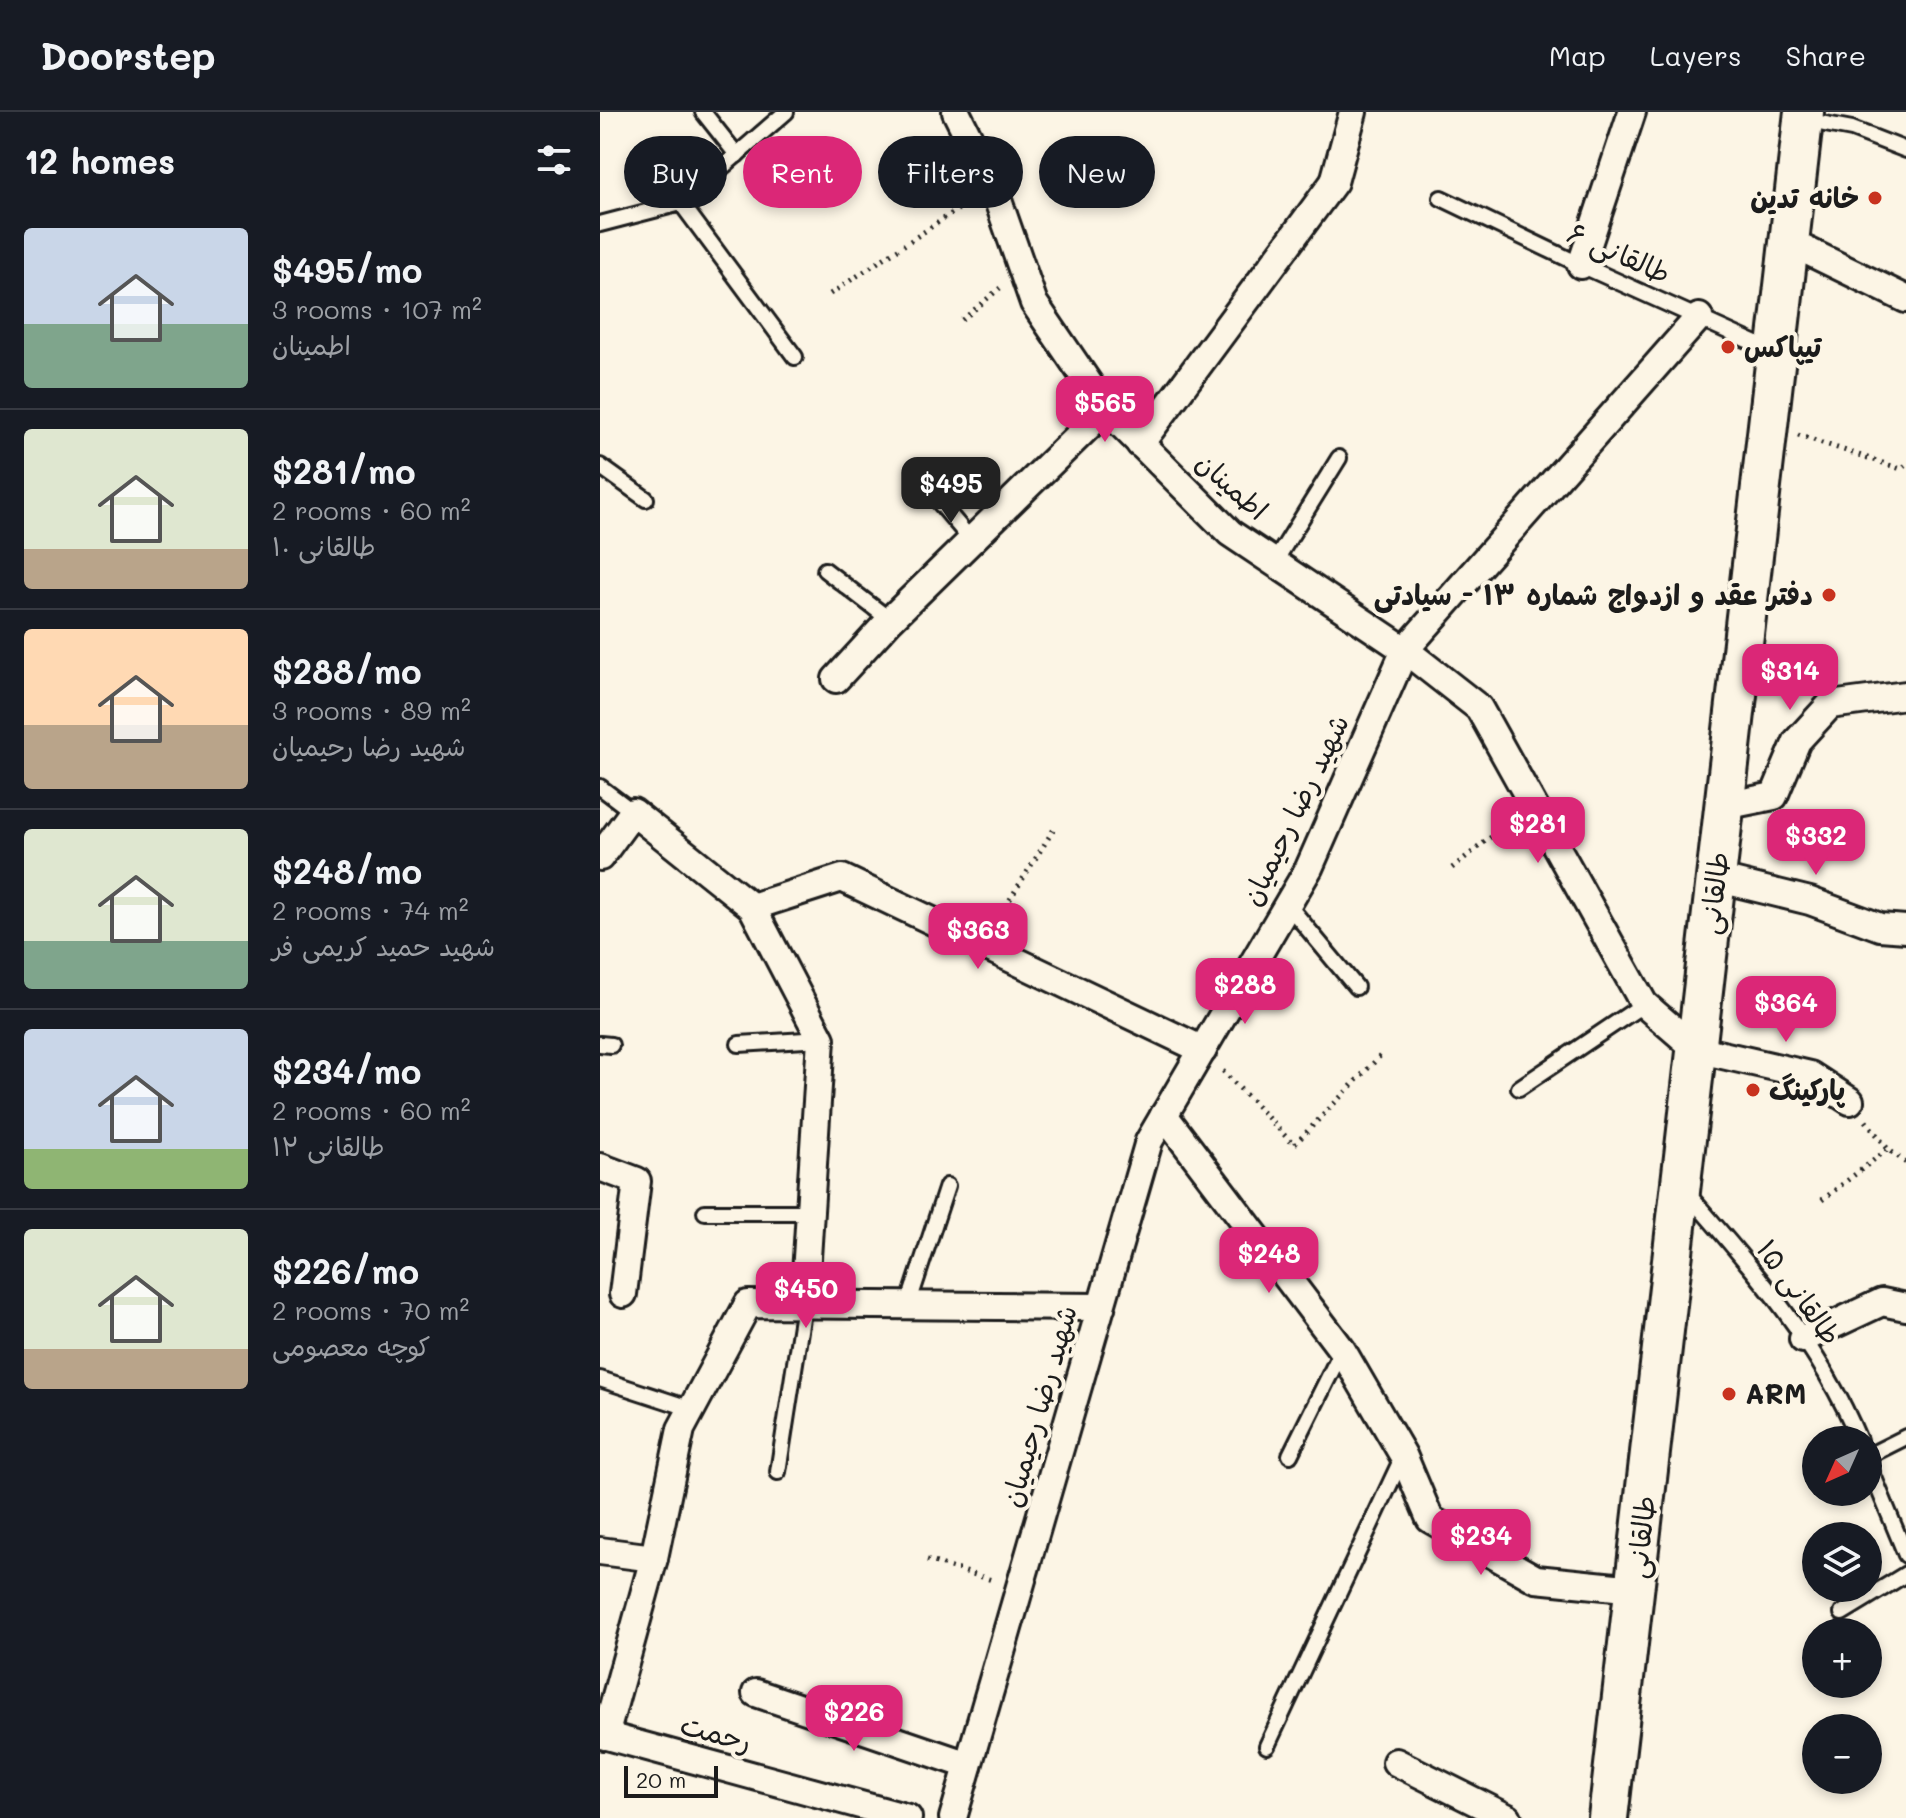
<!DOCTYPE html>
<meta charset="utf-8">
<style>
:root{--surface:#171b24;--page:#242831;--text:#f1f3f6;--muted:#9ea1a6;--line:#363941;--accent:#db2777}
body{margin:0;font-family:Mali,"Playpen Sans Arabic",sans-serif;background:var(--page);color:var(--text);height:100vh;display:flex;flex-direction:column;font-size:30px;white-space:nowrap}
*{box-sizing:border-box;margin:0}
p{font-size:26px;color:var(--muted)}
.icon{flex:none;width:44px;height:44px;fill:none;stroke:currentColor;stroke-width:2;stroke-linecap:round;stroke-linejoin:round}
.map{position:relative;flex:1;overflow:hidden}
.details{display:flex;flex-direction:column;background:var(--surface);width:600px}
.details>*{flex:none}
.guide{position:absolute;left:24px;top:24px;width:760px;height:72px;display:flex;gap:16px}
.needle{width:52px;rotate:225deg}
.tools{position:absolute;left:1202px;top:1314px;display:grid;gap:16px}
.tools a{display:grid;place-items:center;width:80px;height:80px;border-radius:50%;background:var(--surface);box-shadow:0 4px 12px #0003;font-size:40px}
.scale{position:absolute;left:24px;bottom:20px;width:94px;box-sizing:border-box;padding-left:8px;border:4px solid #1c1c1c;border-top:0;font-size:22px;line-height:28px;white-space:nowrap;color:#1c1c1c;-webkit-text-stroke:6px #fcf5e5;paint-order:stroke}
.price{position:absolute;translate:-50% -68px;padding:0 18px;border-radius:16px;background:var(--accent);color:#fff;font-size:26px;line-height:52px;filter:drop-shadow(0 2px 4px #0008)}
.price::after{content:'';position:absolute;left:50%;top:48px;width:24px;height:18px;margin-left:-12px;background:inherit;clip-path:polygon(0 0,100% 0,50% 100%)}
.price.current{background:#222;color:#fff}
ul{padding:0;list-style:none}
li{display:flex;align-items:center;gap:24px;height:200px;padding:0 24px}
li+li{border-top:2px solid var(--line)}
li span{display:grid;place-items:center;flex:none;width:224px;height:160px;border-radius:8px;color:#555}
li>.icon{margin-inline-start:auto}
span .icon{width:96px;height:96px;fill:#fffc;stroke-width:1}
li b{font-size:34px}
h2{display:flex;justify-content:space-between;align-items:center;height:96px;padding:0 24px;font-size:34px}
.pill{padding:0 28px;border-radius:36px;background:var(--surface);box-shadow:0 4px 12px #0003;font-size:28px;line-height:72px}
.pill.current{background:var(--accent);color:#fff}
header{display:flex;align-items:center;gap:48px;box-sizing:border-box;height:112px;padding:0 40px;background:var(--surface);border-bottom:2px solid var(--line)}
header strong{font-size:38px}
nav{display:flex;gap:44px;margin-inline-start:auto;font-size:28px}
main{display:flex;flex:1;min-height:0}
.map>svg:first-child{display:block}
</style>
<header>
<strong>Doorstep</strong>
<nav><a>Map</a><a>Layers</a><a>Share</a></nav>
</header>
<main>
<section class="details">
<h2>12 homes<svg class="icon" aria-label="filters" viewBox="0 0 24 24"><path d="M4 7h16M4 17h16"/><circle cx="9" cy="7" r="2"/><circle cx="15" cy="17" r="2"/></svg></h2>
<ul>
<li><span style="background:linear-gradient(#c9d6e8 60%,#7fa58c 0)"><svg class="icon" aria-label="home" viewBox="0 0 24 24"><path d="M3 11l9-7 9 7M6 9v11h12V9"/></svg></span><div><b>$495/mo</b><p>3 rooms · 107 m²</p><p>اطمینان</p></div></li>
<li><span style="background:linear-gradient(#dfe7d0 75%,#b9a48a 0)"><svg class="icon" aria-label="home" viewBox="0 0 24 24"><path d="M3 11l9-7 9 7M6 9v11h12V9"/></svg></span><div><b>$281/mo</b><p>2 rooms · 60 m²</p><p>طالقانی ۱۰</p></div></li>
<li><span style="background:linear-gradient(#ffd9b3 60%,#b9a48a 0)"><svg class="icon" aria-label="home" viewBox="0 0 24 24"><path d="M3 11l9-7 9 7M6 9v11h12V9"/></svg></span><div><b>$288/mo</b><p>3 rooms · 89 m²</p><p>شهید رضا رحیمیان</p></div></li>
<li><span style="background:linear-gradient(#dfe7d0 70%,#7fa58c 0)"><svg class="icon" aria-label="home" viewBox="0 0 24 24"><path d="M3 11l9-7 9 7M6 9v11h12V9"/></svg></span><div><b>$248/mo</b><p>2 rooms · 74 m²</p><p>شهید حمید کریمی فر</p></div></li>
<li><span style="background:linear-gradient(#c9d6e8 75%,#8fb573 0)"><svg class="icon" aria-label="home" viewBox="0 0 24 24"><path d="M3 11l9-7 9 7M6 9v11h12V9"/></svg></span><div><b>$234/mo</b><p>2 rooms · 60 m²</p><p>طالقانی ۱۲</p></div></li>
<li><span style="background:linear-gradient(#dfe7d0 75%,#b9a48a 0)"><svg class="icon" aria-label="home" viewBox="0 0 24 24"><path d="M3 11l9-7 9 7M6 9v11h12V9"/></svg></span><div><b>$226/mo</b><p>2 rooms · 70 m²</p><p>کوچه معصومی</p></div></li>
</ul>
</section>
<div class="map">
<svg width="1306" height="1706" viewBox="0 0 1306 1706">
<rect width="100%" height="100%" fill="#fcf5e5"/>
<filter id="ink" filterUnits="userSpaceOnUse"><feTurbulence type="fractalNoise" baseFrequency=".0125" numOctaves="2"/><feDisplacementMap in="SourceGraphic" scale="16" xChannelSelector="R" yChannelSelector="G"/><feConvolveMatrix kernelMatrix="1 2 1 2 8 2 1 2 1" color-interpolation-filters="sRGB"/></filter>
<g filter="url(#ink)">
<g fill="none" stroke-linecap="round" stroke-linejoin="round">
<defs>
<g id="lane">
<polyline points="103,0 137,43"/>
<polyline points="1204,8 1252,17 1306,38"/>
<polyline points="841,86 981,153 1172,239"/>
<polyline points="81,91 195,245"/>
<polyline points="0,112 81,91 186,0"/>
<polyline points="0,354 46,387"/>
<polyline points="318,365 371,428"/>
<polyline points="674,451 739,346"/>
<polyline points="225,458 290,508"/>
<polyline points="0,675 33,700"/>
<polyline points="688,793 756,875"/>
<polyline points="0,932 11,933"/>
<polyline points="139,932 221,927"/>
<polyline points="919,976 1044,892"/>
<path d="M1086,1080C1153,1156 1220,1233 1259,1328"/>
<polyline points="105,1100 210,1100"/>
<polyline points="308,1193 347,1074"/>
<polyline points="0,1267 92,1297"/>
<polyline points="690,1343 742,1238"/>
<polyline points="1268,1344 1306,1325"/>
<polyline points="1268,1351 1306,1443"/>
<polyline points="178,1360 204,1193"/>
<polyline points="1242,1501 1306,1462"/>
<polyline points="667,1634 803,1344"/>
</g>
<g id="street">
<polyline points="356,0 393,74 434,191 506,297 630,421 805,538 879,596 1044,892 1096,937 1210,963 1250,989"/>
<polyline points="1189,130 1306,187"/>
<polyline points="981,153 1032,0"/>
<polyline points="540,332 734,70 753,0"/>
<polyline points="236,567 290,508 506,297"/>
<polyline points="1124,694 1174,684 1197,629 1230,593 1306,583"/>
<polyline points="0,745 33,700 152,795 221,927 204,1193"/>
<polyline points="1116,766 1210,789 1280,815 1306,817"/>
<polyline points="152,795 242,766 603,938"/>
<polyline points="564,1003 742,1238 803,1343 830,1407 936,1467 1035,1477"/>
<polyline points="0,1055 37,1069 23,1182"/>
<polyline points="1203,1227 1282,1190 1306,1195"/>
<polyline points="0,1439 54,1446"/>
<polyline points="156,1581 368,1653"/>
<polyline points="0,1622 308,1706"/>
<polyline points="5,1624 54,1446 81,1317 148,1192 501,1195"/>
<polyline points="796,1650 908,1706"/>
<polyline points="353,1706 549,1029 709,756 805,538 1099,205"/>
</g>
<polyline id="secondary" points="1008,1706 1204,0"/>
</defs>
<use href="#lane" stroke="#1c1c1c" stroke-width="20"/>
<use href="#street" stroke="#1c1c1c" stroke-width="32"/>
<use href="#secondary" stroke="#1c1c1c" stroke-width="44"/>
<g stroke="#1c1c1c" stroke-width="5" stroke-dasharray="2 6" stroke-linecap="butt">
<polyline points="230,182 369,90"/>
<polyline points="362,208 400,176"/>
<polyline points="1198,323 1301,357 1306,353"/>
<polyline points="852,756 910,710"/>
<polyline points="397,808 454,717"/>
<polyline points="623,959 694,1033 782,942"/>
<polyline points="1266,1009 1288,1037 1306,1051"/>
<polyline points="1222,1088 1288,1037"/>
<polyline points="327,1448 395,1469"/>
</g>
<use href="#lane" stroke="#fcf5e5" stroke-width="14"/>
<use href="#street" stroke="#fcf5e5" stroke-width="26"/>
<use href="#secondary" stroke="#fcf5e5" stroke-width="38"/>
</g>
</g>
<g fill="#c8321e" stroke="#fcf5e5" stroke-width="3">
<circle cx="1275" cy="86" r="8"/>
<circle cx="1128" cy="235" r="8"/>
<circle cx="1229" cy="483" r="8"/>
<circle cx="1153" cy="978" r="8"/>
<circle cx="1129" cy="1282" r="8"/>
</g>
<g text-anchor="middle" stroke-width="8" stroke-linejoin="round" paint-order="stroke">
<g font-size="28" font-weight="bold" fill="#1c1c1c" stroke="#fcf5e5" text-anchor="start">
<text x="1259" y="96" text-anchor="end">خانه تدین</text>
<text x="1144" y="245">تیپاکس</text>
<text x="1213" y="493" text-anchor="end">دفتر عقد و ازدواج شماره ۱۳ - سیادتی</text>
<text x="1169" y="988">پارکینگ</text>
<text x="1145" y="1292">ARM</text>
</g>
<g font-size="28" fill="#1c1c1c" stroke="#fcf5e5">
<text transform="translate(1019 141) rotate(24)" y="10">طالقانی ۶</text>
<text transform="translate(632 374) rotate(42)" y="10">اطمینان</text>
<text transform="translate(695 698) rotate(-64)" y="10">شهید رضا رحیمیان</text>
<text transform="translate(1114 781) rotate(-83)" y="10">طالقانی</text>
<text transform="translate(1199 1180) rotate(54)" y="10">طالقانی ۱۵</text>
<text transform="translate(439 1294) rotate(-74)" y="10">شهید رضا رحیمیان</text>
<text transform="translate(1041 1425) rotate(-84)" y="10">طالقانی</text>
<text transform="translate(116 1621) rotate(15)" y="10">رحمت</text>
</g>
</g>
</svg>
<div class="tools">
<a><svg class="needle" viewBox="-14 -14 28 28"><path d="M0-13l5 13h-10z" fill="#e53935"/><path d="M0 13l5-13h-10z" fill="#9ea1a6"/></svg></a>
<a><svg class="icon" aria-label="layers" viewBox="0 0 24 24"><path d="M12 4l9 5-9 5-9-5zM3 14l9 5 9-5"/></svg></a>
<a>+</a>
<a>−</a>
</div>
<div class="scale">20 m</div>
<b class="price" style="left:505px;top:332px">$565</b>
<b class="price current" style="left:351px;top:413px">$495</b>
<b class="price" style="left:1190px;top:600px">$314</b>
<b class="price" style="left:938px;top:753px">$281</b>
<b class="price" style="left:1216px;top:765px">$332</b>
<b class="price" style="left:378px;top:859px">$363</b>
<b class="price" style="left:645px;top:914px">$288</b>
<b class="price" style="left:1186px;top:932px">$364</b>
<b class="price" style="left:669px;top:1183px">$248</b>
<b class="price" style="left:206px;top:1218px">$450</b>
<b class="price" style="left:881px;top:1465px">$234</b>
<b class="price" style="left:254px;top:1641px">$226</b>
<div class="guide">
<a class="pill">Buy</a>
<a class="pill current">Rent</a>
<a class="pill">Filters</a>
<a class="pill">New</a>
</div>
</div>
</main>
